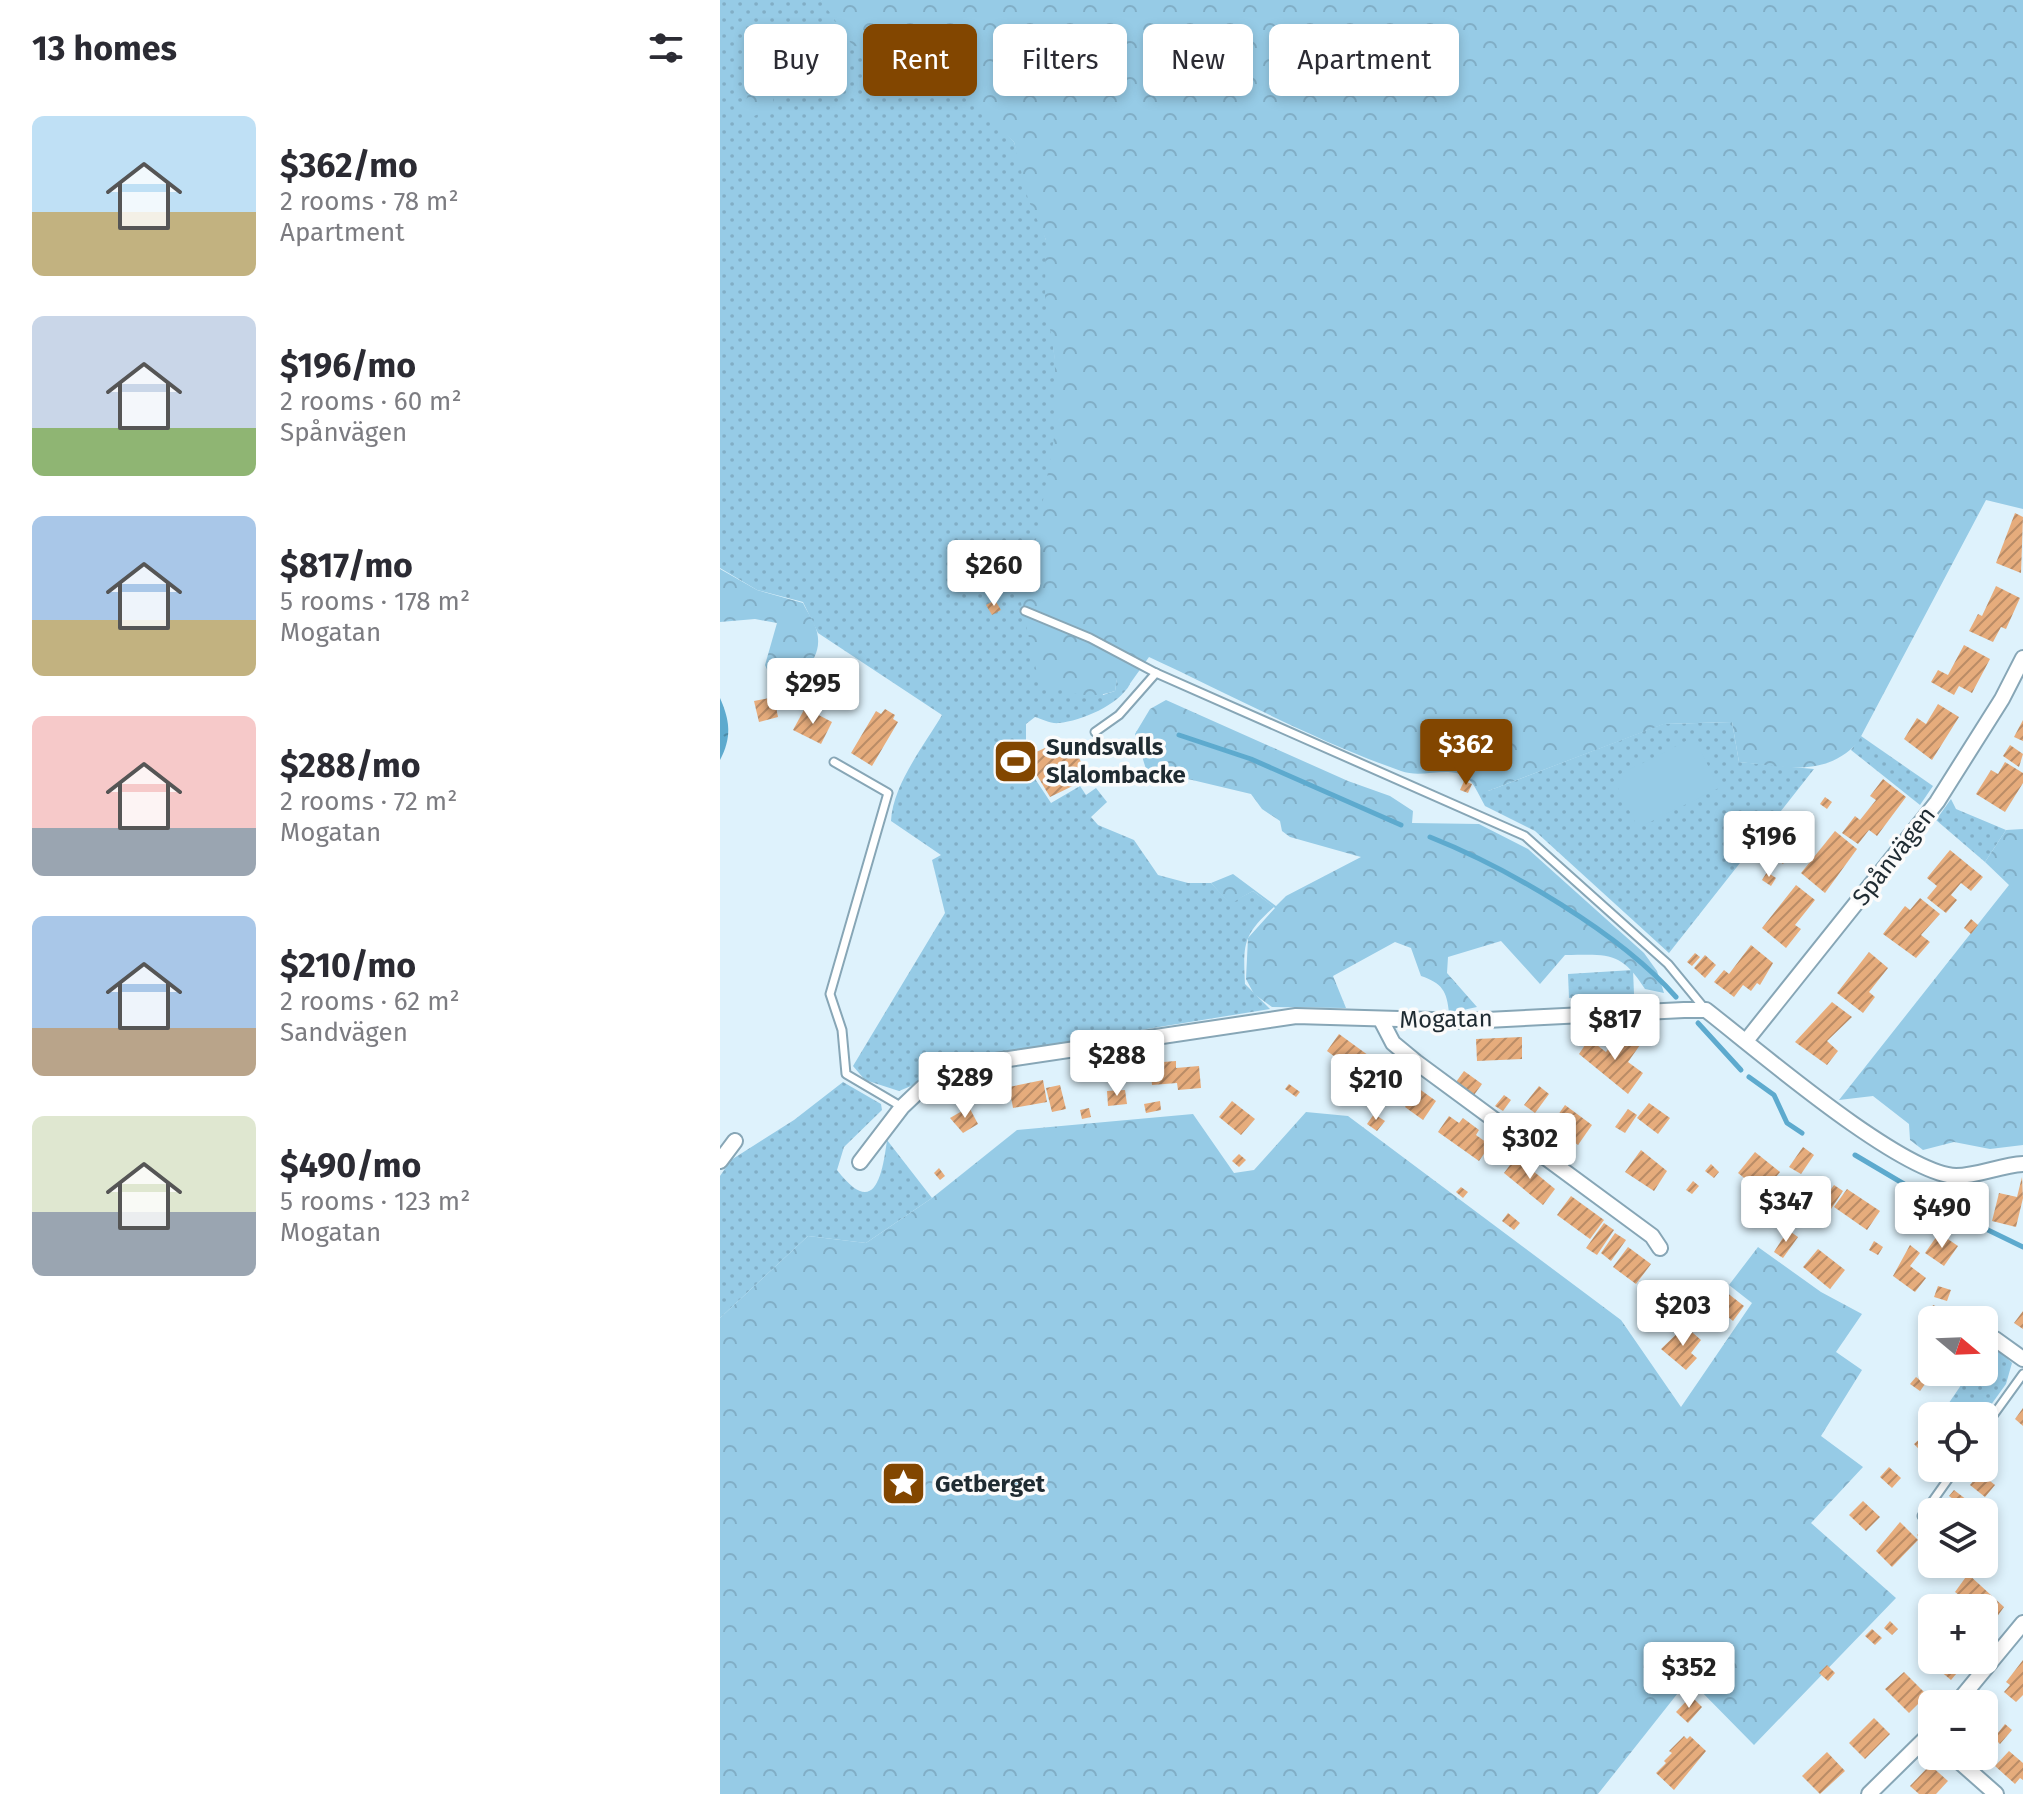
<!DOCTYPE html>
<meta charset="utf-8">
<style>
:root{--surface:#fff;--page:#f2f2f3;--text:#2b2b33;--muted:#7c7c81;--accent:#824600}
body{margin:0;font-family:"Fira Sans",sans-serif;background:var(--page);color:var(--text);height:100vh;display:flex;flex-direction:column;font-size:30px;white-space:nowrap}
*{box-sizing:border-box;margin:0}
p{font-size:26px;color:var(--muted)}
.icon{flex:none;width:44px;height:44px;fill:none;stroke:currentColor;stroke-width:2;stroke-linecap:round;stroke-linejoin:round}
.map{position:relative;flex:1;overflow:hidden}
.drawer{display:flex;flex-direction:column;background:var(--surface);width:720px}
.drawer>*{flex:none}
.top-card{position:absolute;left:24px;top:24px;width:760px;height:72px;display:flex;gap:16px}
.needle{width:52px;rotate:109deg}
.tools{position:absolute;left:1198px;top:1306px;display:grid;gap:16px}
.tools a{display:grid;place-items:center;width:80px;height:80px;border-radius:12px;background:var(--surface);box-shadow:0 4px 12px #0003;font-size:40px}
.price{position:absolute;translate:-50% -68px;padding:0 18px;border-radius:8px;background:#fff;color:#222;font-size:26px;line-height:52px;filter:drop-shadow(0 2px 4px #0008)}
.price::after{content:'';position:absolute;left:50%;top:48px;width:24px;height:18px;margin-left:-12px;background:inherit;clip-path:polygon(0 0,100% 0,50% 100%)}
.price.current{background:var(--accent);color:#fff}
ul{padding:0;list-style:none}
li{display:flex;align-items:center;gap:24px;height:200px;padding:0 32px}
li span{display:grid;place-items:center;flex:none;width:224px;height:160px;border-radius:12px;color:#555}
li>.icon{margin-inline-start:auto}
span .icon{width:96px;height:96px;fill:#fffc;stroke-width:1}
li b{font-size:34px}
h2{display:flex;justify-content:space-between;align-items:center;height:96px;padding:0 32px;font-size:34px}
.chip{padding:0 28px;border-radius:12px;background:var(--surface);box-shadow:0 4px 12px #0003;font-size:28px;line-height:72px}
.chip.current{background:var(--accent);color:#fff}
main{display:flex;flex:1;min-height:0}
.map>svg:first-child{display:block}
</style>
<main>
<section class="drawer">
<h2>13 homes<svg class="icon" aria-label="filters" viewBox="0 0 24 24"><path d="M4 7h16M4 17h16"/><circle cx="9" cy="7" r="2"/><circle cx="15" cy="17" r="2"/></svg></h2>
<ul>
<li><span style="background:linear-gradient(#bfe0f5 60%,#c2b280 0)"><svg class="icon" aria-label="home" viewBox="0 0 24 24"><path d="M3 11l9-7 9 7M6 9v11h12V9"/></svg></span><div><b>$362/mo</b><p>2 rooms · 78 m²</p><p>Apartment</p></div></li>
<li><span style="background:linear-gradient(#c9d6e8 70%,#8fb573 0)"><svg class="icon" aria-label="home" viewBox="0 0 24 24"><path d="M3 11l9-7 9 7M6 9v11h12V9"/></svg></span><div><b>$196/mo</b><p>2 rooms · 60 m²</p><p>Spånvägen</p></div></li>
<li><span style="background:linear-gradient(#a9c7e8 65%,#c2b280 0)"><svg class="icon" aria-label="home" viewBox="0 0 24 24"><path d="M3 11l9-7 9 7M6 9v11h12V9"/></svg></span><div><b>$817/mo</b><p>5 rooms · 178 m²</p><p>Mogatan</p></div></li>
<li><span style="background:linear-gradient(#f6c9c9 70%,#9aa5b1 0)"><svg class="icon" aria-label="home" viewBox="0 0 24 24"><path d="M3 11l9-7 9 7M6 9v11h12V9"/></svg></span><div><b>$288/mo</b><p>2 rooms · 72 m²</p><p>Mogatan</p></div></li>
<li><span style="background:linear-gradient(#a9c7e8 70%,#b9a48a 0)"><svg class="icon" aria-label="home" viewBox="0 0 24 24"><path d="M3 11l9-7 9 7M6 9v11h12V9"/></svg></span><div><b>$210/mo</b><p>2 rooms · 62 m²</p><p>Sandvägen</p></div></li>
<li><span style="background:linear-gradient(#dfe7d0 60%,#9aa5b1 0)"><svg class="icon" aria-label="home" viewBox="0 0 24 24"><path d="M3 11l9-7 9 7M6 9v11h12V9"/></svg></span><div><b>$490/mo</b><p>5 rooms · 123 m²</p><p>Mogatan</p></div></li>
</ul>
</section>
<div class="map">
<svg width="1303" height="1794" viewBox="0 0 1303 1794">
<defs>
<pattern id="grass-dots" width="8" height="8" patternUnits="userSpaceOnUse" patternTransform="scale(2)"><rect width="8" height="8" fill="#96cbe6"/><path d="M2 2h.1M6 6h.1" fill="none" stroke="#81aec6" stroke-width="1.8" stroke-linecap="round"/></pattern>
<pattern id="forest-crowns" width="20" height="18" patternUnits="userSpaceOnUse" patternTransform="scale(2)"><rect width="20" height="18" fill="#96cbe6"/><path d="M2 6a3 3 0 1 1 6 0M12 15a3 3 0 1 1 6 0" fill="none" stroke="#81aec6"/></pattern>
<pattern id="water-ripples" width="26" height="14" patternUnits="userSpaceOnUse" patternTransform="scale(2)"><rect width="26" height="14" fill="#5daace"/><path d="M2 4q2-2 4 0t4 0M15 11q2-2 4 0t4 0" fill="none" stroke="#4c8ba8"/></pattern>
<pattern id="building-hatch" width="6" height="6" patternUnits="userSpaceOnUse" patternTransform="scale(2)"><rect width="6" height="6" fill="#e6ac7c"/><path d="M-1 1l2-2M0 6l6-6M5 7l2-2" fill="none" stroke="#ba8c66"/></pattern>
</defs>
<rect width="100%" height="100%" fill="#def2fc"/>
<g fill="url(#grass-dots)">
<path d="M0,0H101L203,48L294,142L326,240L334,353L383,695L395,691L397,678L410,684C399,705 361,721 339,723C331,724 322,719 315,717L306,724V765L331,803L360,786L366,795L376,788L387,802L371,817L378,825L414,840L438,875L468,883H491L510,903L533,891L554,907C523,935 523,943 525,984L550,1009L266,1055L179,1091L145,1080L133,1066L225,913L212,860L221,855L171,821C173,784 204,746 222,715L98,633L83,602L37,590L0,568Z"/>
<polygon points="1012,722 1019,762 1094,769 949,953 815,831 765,806 757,791 768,791 943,724"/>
<polygon points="1141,736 1213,786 1200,805 1131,750"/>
<polygon points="1231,799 1236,809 1286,830 1265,862 1216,820"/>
<polygon points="913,970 914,994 849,998 848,974"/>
<path d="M123,1082L161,1104L162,1110L124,1147L117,1170C154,1218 162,1178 167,1140L212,1198L146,1243L88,1236L0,1318V1176L11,1160L74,1120Z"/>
<polygon points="1271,1341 1292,1363 1286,1384 1263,1416 1220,1416 1250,1372 1264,1372 1264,1352"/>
</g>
<g fill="url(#forest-crowns)">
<path d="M101,0H1303V509L1266,500L1138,742C1105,779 1062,766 1019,762L1012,722L944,724L768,791H757C741,757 708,781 681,771C598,742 509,694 429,657L409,685L397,679L395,691C367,701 346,692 319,682L299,594L316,540L338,415L334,354L325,296L326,240L308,199L294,142L233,87L203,49L133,46Z"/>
<polygon points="40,61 54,81 53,108 34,116 23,109 34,77 33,66"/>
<path d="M0,569L37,590L83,603C87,612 95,622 97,632C104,660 78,680 55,687L45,665L57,623L35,619L0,622Z"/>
<path d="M446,700L628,781L670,796L693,811L692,823L759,824L808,849L924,953L937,971L944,993L925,989C900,950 888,955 845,955L820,984L781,941L728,957L727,973L757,1007L729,1013C727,991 722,983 701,976L691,948L675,942L613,976L626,1008L552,1007L534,994L526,979L528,938L555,908L533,891L510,904L491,883L513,874L556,906L566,896L641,857L570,837L562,831L560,821L542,809L531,794L426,769L415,734L430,709Z"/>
<polygon points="1303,829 1303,1145 1270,1149 1234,1142 1203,1150 1190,1140 1189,1124 1153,1096 1119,1100 1289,885 1265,862 1286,830"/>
<polygon points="586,1112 628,1116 901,1320 961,1407 1032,1303 1009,1285 1038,1247 1101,1292 1142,1314 1116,1352 1142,1370 1101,1436 1143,1467 1091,1523 1176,1598 1034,1745 969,1679 878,1794 0,1794 0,1318 88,1236 146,1243 212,1198 297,1130 473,1114 514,1173 534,1170"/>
</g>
<polygon fill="#96cbe6" points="974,737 999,788 918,828 893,778"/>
<path fill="url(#water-ripples)" d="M0,698C10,721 12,737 0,760Z"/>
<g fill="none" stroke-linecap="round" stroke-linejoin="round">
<g stroke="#5daace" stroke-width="5">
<polyline points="459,735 531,759 681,825"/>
<path d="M710,837C788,868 900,933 956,997"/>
<polyline points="978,1023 1021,1070"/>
<polyline points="1029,1077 1054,1095 1067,1123 1082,1133"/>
<polyline points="1135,1155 1206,1197 1223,1195 1268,1230 1303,1247"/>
</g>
</g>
<g fill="url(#building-hatch)">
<polygon points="1295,513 1303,517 1301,573 1276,563"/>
<polygon points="1276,586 1300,598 1286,629 1281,627 1273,642 1249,631 1258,614 1262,616"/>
<polygon points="275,600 281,610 272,615 266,605"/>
<polygon points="1244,645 1270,659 1252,693 1239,686 1234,695 1211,682 1218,670 1228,675"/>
<polygon points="54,697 58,717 39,722 34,701"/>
<polygon points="1218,704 1239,717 1212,760 1184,739 1197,718 1206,724"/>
<polygon points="85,708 112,722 101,744 73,730"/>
<polygon points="165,709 175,715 173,719 178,722 152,766 131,753 156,711 161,714"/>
<polygon points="1303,720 1303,741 1294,737"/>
<polygon points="344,739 350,750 354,748 364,768 360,770 365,780 330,797 312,767 315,765 310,755"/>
<polygon points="1290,745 1303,754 1299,767 1283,756"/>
<polygon points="1285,762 1303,773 1303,783 1285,812 1256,794 1271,770 1278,774"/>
<polygon points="1163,779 1186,797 1157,836 1149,830 1138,844 1122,833 1135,816 1140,820 1156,800 1150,796"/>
<polygon points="744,781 752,784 748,793 740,790"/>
<polygon points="1105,797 1112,802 1107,809 1100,804"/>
<polygon points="1115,831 1137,849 1105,893 1081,873"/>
<polygon points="1062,848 1070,854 1063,864 1055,858"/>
<polygon points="1230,850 1263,877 1251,891 1241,883 1231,895 1237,900 1226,913 1207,898 1217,886 1207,878"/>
<polygon points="1047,872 1056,878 1051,886 1042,880"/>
<polygon points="1076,885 1095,900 1075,925 1081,929 1066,948 1042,928"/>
<polygon points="1200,898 1220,914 1201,935 1210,942 1196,958 1163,934 1185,906 1190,910"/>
<polygon points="1251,919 1258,925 1251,934 1244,928"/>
<polygon points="1031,945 1053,963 1040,985 1037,983 1031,991 1023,985 1014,997 994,982 1004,970 1009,974"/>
<polygon points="1149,952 1168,968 1149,992 1155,997 1143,1013 1117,993"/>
<polygon points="975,953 980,957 972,966 967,962"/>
<polygon points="985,955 996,965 985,978 974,968"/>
<polygon points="1112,1002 1132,1017 1107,1041 1118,1051 1107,1065 1075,1042"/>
<polygon points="619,1034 652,1058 649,1063 658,1068 644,1089 636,1083 640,1075 607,1051"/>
<polygon points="906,1034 920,1045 908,1062 923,1073 908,1094 859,1054 869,1039 886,1052 889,1048 893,1051"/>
<polygon points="802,1037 802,1059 757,1061 756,1039"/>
<polygon points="456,1061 456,1068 479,1066 481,1088 458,1090 457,1083 432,1085 430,1063"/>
<polygon points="744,1071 762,1084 754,1095 736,1082"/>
<polygon points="323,1080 327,1102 293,1108 289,1087"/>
<polygon points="569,1084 580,1092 576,1097 565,1089"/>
<polygon points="340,1085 346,1109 332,1112 326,1088"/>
<polygon points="819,1086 829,1094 815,1113 804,1105"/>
<polygon points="698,1088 716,1101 703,1120 685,1107"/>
<polygon points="405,1090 407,1104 388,1106 387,1091"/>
<polygon points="784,1095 791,1100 783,1111 775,1106"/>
<polygon points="440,1101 441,1110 426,1113 424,1104"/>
<polygon points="512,1101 535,1119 521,1135 499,1117"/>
<polygon points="929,1103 950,1118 938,1134 917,1118"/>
<polygon points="845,1105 872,1125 858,1145 831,1125"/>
<polygon points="249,1107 258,1124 243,1133 230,1118"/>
<polygon points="369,1108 371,1117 362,1119 360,1110"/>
<polygon points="908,1109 917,1115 905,1133 895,1127"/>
<polygon points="654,1114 665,1121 657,1131 647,1124"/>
<polygon points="729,1116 739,1123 743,1118 759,1130 756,1135 770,1145 759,1161 718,1132"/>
<polygon points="1083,1147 1094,1155 1081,1174 1069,1167"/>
<polygon points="921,1150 947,1171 934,1191 905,1172"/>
<polygon points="1035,1152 1060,1172 1043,1193 1018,1173"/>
<polygon points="519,1154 526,1160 519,1167 512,1161"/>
<polygon points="796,1157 835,1189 823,1205 784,1173"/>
<polygon points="991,1164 999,1172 994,1178 985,1171"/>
<polygon points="219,1168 225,1176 220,1180 214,1173"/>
<polygon points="1302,1177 1303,1198 1296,1227 1272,1221 1279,1193 1297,1197"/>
<polygon points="973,1181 979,1186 972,1194 966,1190"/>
<polygon points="1114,1185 1123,1191 1109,1212 1099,1206"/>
<polygon points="741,1187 748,1192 743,1198 736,1192"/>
<polygon points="1127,1189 1160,1211 1147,1230 1114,1207"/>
<polygon points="851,1196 884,1220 870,1239 837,1215"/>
<polygon points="788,1213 800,1223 794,1230 782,1221"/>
<polygon points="884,1223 894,1230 877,1255 866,1248"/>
<polygon points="1068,1230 1078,1237 1063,1258 1054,1252"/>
<polygon points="895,1233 906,1240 891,1261 881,1253"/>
<polygon points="1219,1233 1238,1246 1224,1266 1205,1253"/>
<polygon points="1154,1241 1163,1247 1158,1255 1149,1250"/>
<polygon points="1190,1245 1200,1253 1190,1266 1206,1278 1195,1292 1173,1276"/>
<polygon points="908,1247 931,1264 916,1284 893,1267"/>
<polygon points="1098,1249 1125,1270 1110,1289 1083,1267"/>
<polygon points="944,1281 950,1286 945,1294 938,1289"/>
<polygon points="997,1285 1024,1306 1013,1321 986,1299"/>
<polygon points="1218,1286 1231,1290 1227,1301 1214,1297"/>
<polygon points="1213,1305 1229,1312 1226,1320 1208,1316"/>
<polygon points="1303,1311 1303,1329 1294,1323"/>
<polygon points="965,1326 981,1340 971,1353 977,1358 966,1370 941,1349"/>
<polygon points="1196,1377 1205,1384 1200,1391 1190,1384"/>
<polygon points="1303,1408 1303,1426 1295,1419"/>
<polygon points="1203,1436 1212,1445 1212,1463 1194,1444"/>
<polygon points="1169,1467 1181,1478 1172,1488 1160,1477"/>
<polygon points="1260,1473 1275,1485 1265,1497 1250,1485"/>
<polygon points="1234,1490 1256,1507 1252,1512 1223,1512 1233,1499 1229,1496"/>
<polygon points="1143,1501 1160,1517 1146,1531 1129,1515"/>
<polygon points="1180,1522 1198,1540 1172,1567 1156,1551"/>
<polygon points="1207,1526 1212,1531 1212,1549 1197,1535"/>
<polygon points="1248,1574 1284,1607 1271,1625 1264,1620 1264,1608 1251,1608 1253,1606 1235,1592"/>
<polygon points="1170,1621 1178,1629 1172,1635 1164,1628"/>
<polygon points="1152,1629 1162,1638 1155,1645 1145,1636"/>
<polygon points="1212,1654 1212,1660 1248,1660 1231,1680 1207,1660"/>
<polygon points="1303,1660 1303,1695 1296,1702 1284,1692 1290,1685 1286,1682"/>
<polygon points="1107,1665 1115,1673 1108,1681 1099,1673"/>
<polygon points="1184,1672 1207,1695 1189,1713 1165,1689"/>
<polygon points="971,1696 982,1707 968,1723 956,1712"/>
<polygon points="1154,1718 1170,1734 1145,1759 1129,1743"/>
<polygon points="1264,1719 1277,1730 1264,1745"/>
<polygon points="1285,1724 1292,1730 1280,1744 1274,1738"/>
<polygon points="964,1736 967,1739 970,1736 986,1751 954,1790 936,1773 946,1763 944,1761 952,1753 949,1751"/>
<polygon points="1289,1751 1303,1763 1303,1780 1300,1778 1295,1784 1275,1766"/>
<polygon points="1107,1752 1125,1771 1100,1794 1082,1776"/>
<polygon points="1210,1765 1228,1781 1216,1794 1199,1794 1190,1786"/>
</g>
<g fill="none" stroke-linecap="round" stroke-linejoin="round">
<defs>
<g id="lane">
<polyline points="305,611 370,638 436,673 805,836 948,964 985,1009"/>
<polyline points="375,732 399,715 436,673"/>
<polyline points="114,762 168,793 110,994 122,1030 126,1074 182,1107"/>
<polyline points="1264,1428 1303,1374"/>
<polyline points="1202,1516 1236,1468"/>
</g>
<g id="street">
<polyline points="661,1020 673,1043 696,1062 932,1236 940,1248"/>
<polyline points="1026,1041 1217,802 1282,699 1303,658"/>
<polyline points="0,1161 15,1141"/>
<path d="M140,1162L182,1107L202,1088L262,1063L576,1016L747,1021L964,1010H986C1035,1048 1181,1174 1236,1176C1258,1176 1281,1165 1303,1164"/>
<polyline points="1275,1339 1303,1359"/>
<polyline points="1236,1704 1303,1623"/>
<polyline points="1233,1756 1276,1794"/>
<polyline points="1149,1794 1212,1732"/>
</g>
</defs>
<use href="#lane" stroke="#87a6b6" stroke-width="11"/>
<use href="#street" stroke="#87a6b6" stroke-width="18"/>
<use href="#lane" stroke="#fff" stroke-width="7"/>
<use href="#street" stroke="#fff" stroke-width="14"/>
</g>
<defs>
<symbol id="stadium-square" viewBox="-11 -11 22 22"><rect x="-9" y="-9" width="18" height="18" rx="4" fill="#824600" stroke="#fbfbfb"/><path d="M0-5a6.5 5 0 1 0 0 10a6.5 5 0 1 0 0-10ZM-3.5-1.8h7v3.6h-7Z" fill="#fff"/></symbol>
<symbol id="sight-square" viewBox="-11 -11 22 22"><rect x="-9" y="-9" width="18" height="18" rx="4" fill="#824600" stroke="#fbfbfb"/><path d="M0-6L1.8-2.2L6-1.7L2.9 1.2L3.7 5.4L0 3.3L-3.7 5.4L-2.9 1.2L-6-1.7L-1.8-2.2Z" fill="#fff"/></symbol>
</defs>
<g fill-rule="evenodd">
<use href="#stadium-square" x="270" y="736" width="51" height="51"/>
<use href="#sight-square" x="158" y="1458" width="51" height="51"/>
</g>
<g text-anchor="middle" stroke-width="7" stroke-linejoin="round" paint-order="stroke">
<g font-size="24" font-weight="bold" fill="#1f2b32" stroke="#fbfbfb" text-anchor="start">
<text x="326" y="755">Sundsvalls<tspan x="326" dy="28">Slalombacke</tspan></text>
<text x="215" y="1492">Getberget</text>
</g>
<g font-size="24" fill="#1f2b32" stroke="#fbfbfb">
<text transform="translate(1174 856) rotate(-52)" y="8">Spånvägen</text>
<text transform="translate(726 1019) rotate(-1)" y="8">Mogatan</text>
</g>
</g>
</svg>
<div class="tools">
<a><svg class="needle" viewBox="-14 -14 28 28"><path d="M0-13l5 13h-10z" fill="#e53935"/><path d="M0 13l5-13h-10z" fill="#7c7c81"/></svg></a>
<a><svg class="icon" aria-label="locate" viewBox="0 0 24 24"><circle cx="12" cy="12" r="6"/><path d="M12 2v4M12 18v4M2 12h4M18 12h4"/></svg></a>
<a><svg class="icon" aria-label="layers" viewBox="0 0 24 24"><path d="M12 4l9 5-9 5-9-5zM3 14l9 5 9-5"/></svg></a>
<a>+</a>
<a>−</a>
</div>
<b class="price" style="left:274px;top:608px">$260</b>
<b class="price" style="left:93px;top:726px">$295</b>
<b class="price current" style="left:746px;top:787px">$362</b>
<b class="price" style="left:1049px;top:879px">$196</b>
<b class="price" style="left:895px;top:1062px">$817</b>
<b class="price" style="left:397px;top:1098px">$288</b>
<b class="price" style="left:245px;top:1120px">$289</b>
<b class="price" style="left:656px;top:1122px">$210</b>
<b class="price" style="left:810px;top:1181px">$302</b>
<b class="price" style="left:1066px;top:1244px">$347</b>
<b class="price" style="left:1222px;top:1250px">$490</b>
<b class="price" style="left:963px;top:1348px">$203</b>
<b class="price" style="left:969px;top:1710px">$352</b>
<div class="top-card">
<a class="chip">Buy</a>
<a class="chip current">Rent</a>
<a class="chip">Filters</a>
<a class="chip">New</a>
<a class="chip">Apartment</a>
</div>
</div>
</main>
